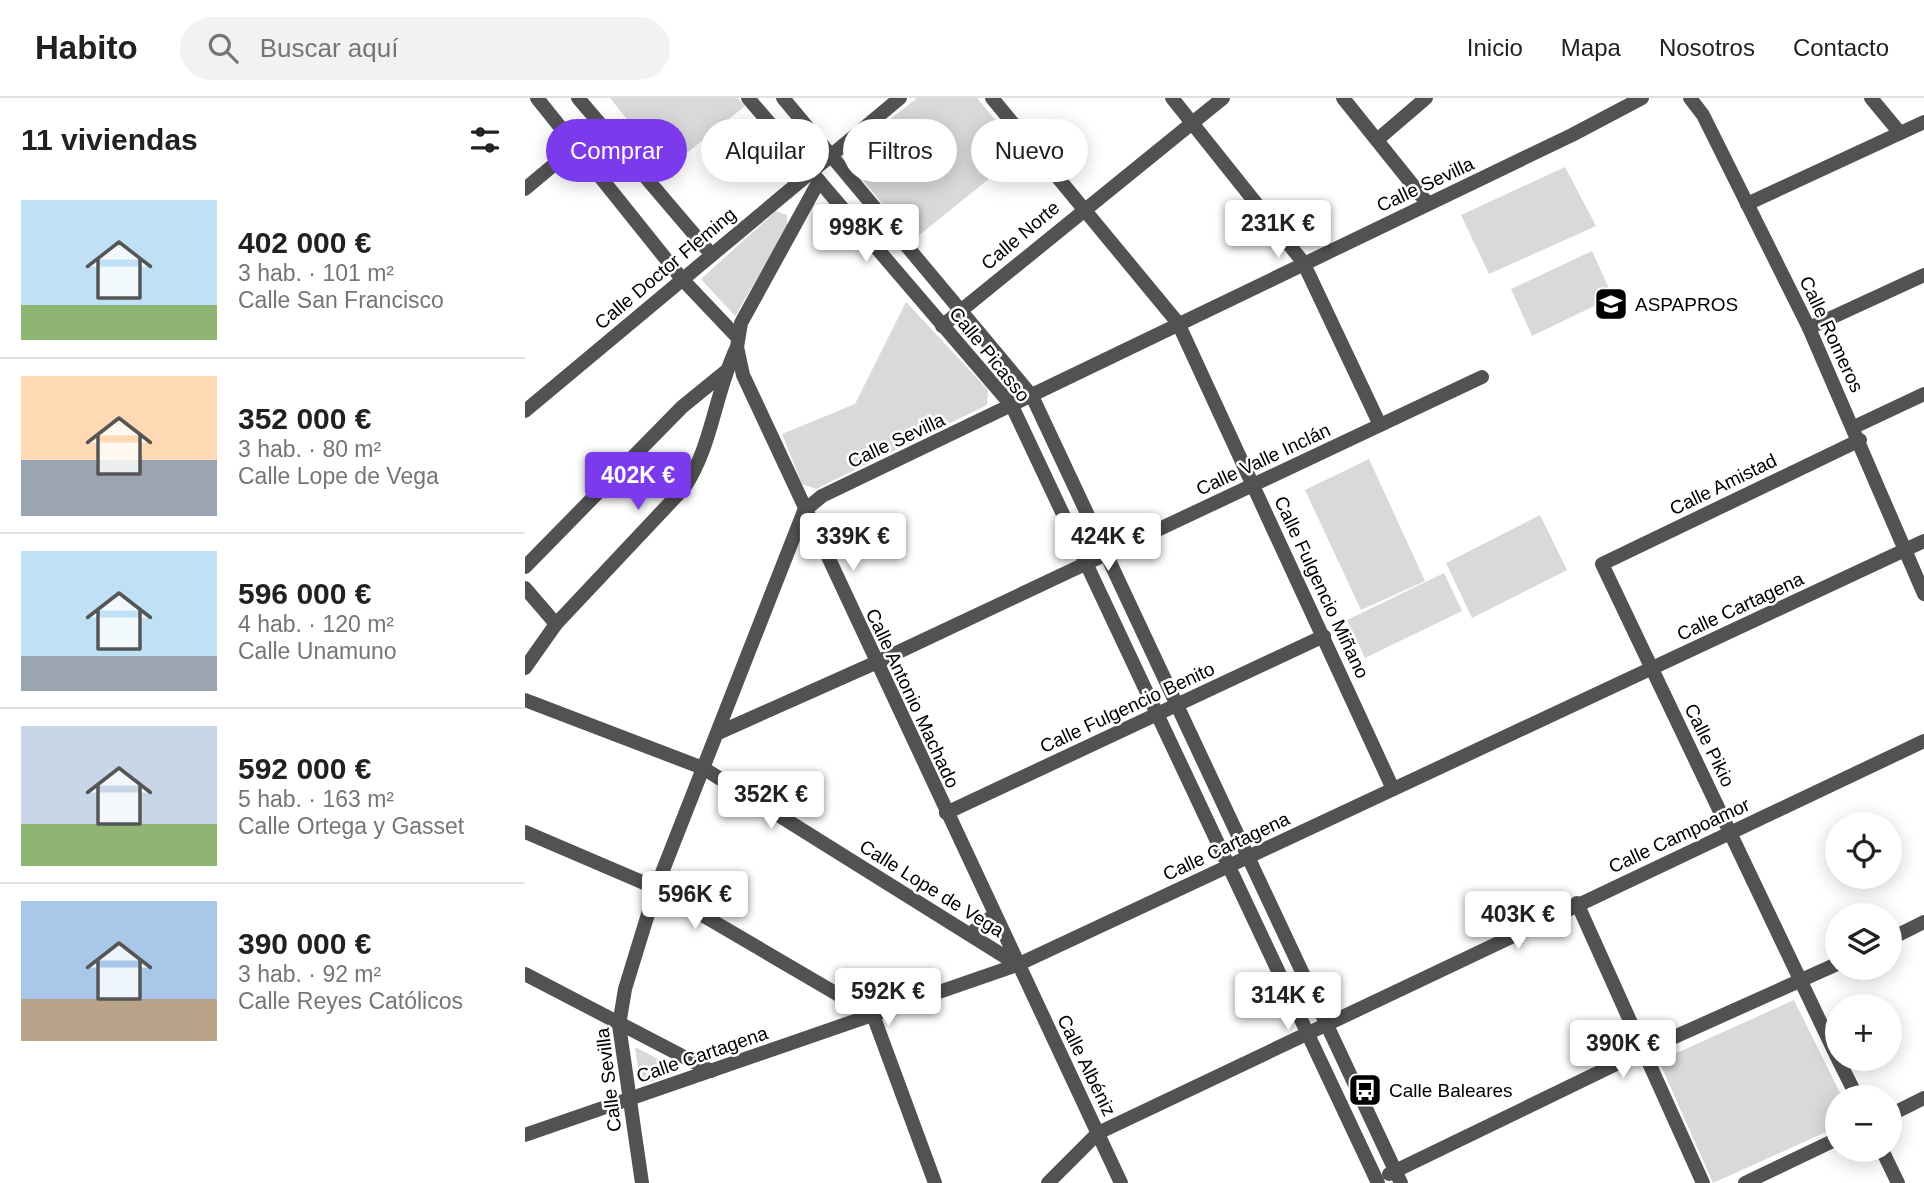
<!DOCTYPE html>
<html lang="es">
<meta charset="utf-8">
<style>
:root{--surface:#fff;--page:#f2f2f2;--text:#202124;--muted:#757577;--line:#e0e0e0;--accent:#7c3aed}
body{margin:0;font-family:Arial,sans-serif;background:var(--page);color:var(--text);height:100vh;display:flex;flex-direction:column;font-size:26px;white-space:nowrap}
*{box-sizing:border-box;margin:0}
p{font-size:23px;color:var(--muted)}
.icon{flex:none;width:38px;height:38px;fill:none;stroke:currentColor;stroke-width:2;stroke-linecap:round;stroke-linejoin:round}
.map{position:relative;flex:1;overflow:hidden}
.panel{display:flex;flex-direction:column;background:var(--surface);width:525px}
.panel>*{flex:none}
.top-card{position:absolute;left:21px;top:21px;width:665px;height:63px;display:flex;gap:14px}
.buttons{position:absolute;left:1300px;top:714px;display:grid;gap:14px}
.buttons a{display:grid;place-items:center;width:77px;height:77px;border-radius:50%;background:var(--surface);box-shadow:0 4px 18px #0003;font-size:35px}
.price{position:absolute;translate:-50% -60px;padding:0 16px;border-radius:7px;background:#fff;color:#222;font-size:23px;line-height:46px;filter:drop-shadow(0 2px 4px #0008)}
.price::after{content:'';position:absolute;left:50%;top:42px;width:21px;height:16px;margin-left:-10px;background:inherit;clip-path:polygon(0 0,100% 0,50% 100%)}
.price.current{background:var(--accent);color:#fff}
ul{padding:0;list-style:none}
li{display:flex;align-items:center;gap:21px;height:175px;padding:0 21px}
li+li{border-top:2px solid var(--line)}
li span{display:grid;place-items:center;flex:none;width:196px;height:140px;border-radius:0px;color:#555}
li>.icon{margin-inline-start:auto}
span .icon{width:84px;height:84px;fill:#fffc;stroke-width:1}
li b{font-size:30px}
h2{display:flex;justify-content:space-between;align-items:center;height:84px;padding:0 21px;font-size:30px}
.tag{padding:0 24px;border-radius:32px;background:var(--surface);box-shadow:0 4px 18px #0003;font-size:24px;line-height:63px}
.tag.current{background:var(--accent);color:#fff}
header{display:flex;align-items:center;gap:42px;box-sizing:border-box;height:98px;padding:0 35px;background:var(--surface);border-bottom:2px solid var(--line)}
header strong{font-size:33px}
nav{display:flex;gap:38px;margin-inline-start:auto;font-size:24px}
.search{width:490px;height:63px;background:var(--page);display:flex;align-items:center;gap:18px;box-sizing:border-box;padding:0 24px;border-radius:38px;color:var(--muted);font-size:26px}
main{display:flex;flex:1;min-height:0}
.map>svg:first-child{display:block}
</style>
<header>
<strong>Habito</strong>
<div class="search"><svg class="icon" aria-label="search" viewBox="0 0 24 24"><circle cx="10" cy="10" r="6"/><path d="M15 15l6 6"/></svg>Buscar aquí</div>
<nav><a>Inicio</a><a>Mapa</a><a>Nosotros</a><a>Contacto</a></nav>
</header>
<main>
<section class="panel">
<h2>11 viviendas<svg class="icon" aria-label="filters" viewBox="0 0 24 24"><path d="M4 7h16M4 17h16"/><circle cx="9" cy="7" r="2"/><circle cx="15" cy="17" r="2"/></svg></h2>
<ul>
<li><span style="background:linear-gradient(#bfe0f5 75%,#8fb573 0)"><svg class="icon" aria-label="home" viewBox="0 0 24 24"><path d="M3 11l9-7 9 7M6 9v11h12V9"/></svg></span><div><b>402 000 €</b><p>3 hab. · 101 m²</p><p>Calle San Francisco</p></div></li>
<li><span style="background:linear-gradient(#ffd9b3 60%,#9aa5b1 0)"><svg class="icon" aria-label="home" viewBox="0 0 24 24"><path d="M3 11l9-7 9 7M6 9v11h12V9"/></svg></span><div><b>352 000 €</b><p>3 hab. · 80 m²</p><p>Calle Lope de Vega</p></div></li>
<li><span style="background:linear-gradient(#bfe0f5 75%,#9aa5b1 0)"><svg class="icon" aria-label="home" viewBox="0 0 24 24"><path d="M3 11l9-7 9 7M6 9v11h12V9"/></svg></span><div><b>596 000 €</b><p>4 hab. · 120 m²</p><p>Calle Unamuno</p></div></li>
<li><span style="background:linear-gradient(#c9d6e8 70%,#8fb573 0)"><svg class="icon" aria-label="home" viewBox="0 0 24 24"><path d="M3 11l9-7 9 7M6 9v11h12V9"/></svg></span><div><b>592 000 €</b><p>5 hab. · 163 m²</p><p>Calle Ortega y Gasset</p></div></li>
<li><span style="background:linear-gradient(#a9c7e8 70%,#b9a48a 0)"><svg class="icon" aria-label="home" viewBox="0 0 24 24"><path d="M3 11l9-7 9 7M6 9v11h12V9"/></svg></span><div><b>390 000 €</b><p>3 hab. · 92 m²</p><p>Calle Reyes Católicos</p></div></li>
</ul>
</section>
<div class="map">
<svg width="1399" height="1085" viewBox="0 0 1399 1085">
<rect width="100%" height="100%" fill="#fff"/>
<g fill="#d9d9d9">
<polygon points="85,0 213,0 220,8 163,54 158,49 137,65"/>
<polygon points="392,0 452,0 497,54 387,143 319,58"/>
<polygon points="1040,69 1071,128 964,176 936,117"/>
<polygon points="251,113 262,117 262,129 210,218 176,181"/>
<polygon points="1067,153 1088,199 1007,238 986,191"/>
<polygon points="381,204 463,292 462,307 291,391 277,386 257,336 330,306"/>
<polygon points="844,361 900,483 836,512 780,392"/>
<polygon points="1015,417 1042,472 947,520 921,465"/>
<polygon points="919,475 937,513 840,560 822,522"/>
<polygon points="1269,902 1317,999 1312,999 1312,1029 1188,1085 1134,963"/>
<polygon points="110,950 112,950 156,973 120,986 115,982"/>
</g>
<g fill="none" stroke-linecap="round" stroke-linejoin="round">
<g stroke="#525252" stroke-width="14">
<polyline points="12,0 157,181 213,240"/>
<polyline points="53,0 186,156"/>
<polyline points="223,0 487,308 853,1085"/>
<polyline points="258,0 507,298 876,1085"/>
<polyline points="467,0 653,225 868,691"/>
<polyline points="647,0 778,164 855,327"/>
<polyline points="818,0 903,106"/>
<polyline points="1165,0 1178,17 1284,230 1399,496"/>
<polyline points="1346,0 1375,35"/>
<polyline points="852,42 901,0"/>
<polyline points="294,83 216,225 212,249 218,277 596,1085"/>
<polyline points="0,91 50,49"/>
<polyline points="1222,106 1399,24"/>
<polyline points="417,228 698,0"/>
<polyline points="1284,230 1399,177"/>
<polyline points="0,313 375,0"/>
<polyline points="1329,329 1399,296"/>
<polyline points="0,469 157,309 200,274"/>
<polyline points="0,490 31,526"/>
<path d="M0,570L31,526L159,390C187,349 190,295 211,251"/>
<polyline points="0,602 178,670 490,865"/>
<polyline points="193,635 350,565 957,279"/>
<polyline points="421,715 799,538"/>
<polyline points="0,734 131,790 348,917 410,1085"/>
<polyline points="1052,805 1178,1085"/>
<polyline points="445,836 469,817"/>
<polyline points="1365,841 1399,824"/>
<polyline points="0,876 186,973"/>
<polyline points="1312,959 1077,466 1335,342"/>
<polyline points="1313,961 1332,999"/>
<polyline points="1365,1017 1399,1000"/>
<polyline points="0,1037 492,867 1399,443"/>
<polyline points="1357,1052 1373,1085"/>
<polyline points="864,1076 1118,953 1312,866"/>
<polyline points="117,1085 94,927 100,891 131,790 279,413 297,398 1047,37 1117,0"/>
<polyline points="523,1085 573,1035 1399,643"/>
<polyline points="1220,1085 1312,1041"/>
</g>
</g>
<defs>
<symbol id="school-square" viewBox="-11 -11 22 22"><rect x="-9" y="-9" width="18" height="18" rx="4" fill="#000" stroke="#fff"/><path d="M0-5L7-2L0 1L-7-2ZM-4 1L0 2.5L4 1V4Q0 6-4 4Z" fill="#fff"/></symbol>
<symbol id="bus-square" viewBox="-11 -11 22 22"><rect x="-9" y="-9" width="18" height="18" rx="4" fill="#000" stroke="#fff"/><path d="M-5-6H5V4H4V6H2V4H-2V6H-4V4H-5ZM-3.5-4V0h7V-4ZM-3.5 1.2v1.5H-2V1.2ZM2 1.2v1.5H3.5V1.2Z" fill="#fff"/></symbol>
</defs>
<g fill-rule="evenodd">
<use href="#school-square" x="1067" y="187" width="38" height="38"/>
<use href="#bus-square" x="821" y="973" width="38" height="38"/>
</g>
<g text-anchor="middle" stroke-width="5" stroke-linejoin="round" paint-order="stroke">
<g font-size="19" fill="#000" stroke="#fff">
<text transform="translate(900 86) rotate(-25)" y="7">Calle Sevilla</text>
<text transform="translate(495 137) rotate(-40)" y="7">Calle Norte</text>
<text transform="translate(140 170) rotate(-40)" y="7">Calle Doctor Fleming</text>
<text transform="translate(1307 236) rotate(65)" y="7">Calle Romeros</text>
<text transform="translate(465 256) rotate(51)" y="7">Calle Picasso</text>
<text transform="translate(371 342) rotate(-25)" y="7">Calle Sevilla</text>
<text transform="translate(738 361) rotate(-25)" y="7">Calle Valle Inclán</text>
<text transform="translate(1198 386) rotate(-26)" y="7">Calle Amistad</text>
<text transform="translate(797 489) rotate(65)" y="7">Calle Fulgencio Miñano</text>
<text transform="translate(1215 508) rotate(-25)" y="7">Calle Cartagena</text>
<text transform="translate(388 600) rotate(65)" y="7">Calle Antonio Machado</text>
<text transform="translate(602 609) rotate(-25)" y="7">Calle Fulgencio Benito</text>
<text transform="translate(1185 647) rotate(64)" y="7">Calle Pikio</text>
<text transform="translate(1154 737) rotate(-25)" y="7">Calle Campoamor</text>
<text transform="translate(701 748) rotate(-25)" y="7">Calle Cartagena</text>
<text transform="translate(407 790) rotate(32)" y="7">Calle Lope de Vega</text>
<text transform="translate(177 956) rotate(-19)" y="7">Calle Cartagena</text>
<text transform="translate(562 967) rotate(64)" y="7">Calle Albéniz</text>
<text transform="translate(83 982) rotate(-97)" y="7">Calle Sevilla</text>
</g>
<g font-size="19" fill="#000" stroke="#fff" text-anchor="start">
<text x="1110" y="213">ASPAPROS</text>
<text x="864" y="999">Calle Baleares</text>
</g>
</g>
</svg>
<div class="buttons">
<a><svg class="icon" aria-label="locate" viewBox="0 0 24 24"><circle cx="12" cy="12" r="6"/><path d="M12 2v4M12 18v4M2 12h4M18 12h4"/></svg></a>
<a><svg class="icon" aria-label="layers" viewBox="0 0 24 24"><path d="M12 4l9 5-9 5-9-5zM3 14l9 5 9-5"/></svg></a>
<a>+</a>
<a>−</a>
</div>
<b class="price" style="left:753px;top:162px">231K €</b>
<b class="price" style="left:341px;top:166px">998K €</b>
<b class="price current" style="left:113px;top:414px">402K €</b>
<b class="price" style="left:328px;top:475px">339K €</b>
<b class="price" style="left:583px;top:475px">424K €</b>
<b class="price" style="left:246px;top:733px">352K €</b>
<b class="price" style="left:170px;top:833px">596K €</b>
<b class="price" style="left:993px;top:853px">403K €</b>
<b class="price" style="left:363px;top:930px">592K €</b>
<b class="price" style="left:763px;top:934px">314K €</b>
<b class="price" style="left:1098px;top:982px">390K €</b>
<div class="top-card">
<a class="tag current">Comprar</a>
<a class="tag">Alquilar</a>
<a class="tag">Filtros</a>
<a class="tag">Nuevo</a>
</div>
</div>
</main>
